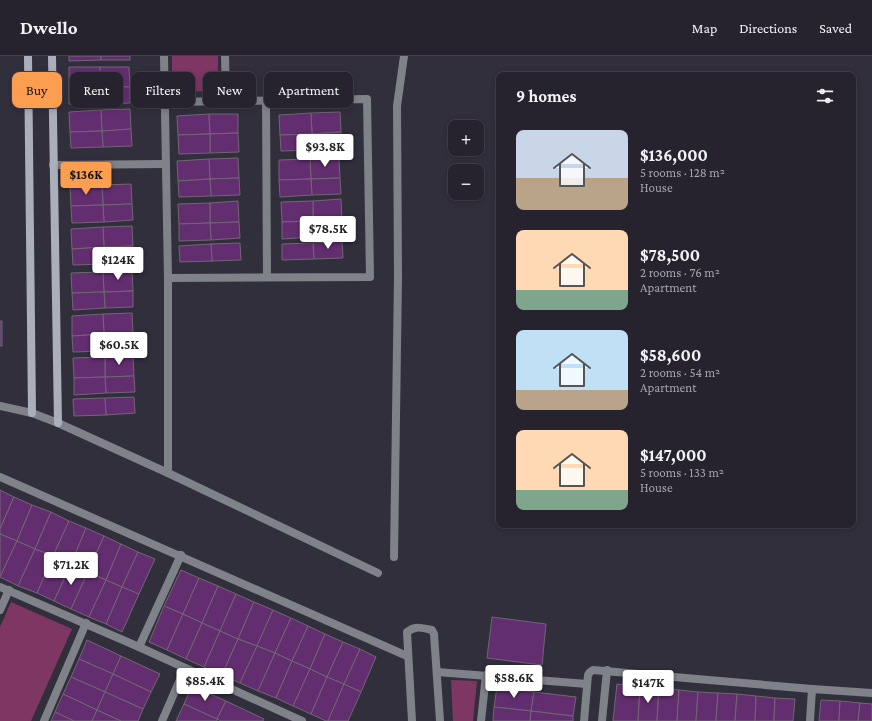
<!DOCTYPE html>
<meta charset="utf-8">
<style>
:root{--surface:#26232e;--page:#2e2b36;--text:#f1f3f6;--muted:#a4a4aa;--line:#42404a;--accent:#fb9e50}
body{margin:0;font-family:"Crimson Pro",serif;background:var(--page);color:var(--text);height:100vh;display:flex;flex-direction:column;font-size:15px;white-space:nowrap}
*{box-sizing:border-box;margin:0}
p{font-size:13px;color:var(--muted)}
.icon{flex:none;width:22px;height:22px;fill:none;stroke:currentColor;stroke-width:2;stroke-linecap:round;stroke-linejoin:round}
.map{position:relative;flex:1;overflow:hidden}
.side{position:absolute;left:496px;top:16px;width:360px;height:456px;display:flex;flex-direction:column;background:var(--surface);border-radius:8px;box-shadow:0 2px 6px #0003,0 0 0 1px var(--line)}
.side>*{flex:none}
.guide{position:absolute;left:12px;top:16px;width:380px;height:36px;display:flex;gap:8px}
.tools{position:absolute;left:448px;top:64px;display:grid;gap:8px}
.tools a{display:grid;place-items:center;width:36px;height:36px;border-radius:8px;background:var(--surface);box-shadow:0 2px 6px #0003,0 0 0 1px var(--line);font-size:20px}
.price{position:absolute;translate:-50% -34px;padding:0 9px;border-radius:4px;background:#fff;color:#222;font-size:13px;line-height:26px;filter:drop-shadow(0 1px 2px #0008)}
.price::after{content:'';position:absolute;left:50%;top:24px;width:12px;height:9px;margin-left:-6px;background:inherit;clip-path:polygon(0 0,100% 0,50% 100%)}
.price.selected{background:var(--accent);color:#111}
ul{padding:0;list-style:none}
li{display:flex;align-items:center;gap:12px;height:100px;padding:0 20px}
li span{display:grid;place-items:center;flex:none;width:112px;height:80px;border-radius:8px;color:#555}
li>.icon{margin-inline-start:auto}
span .icon{width:48px;height:48px;fill:#fffc;stroke-width:1}
li b{font-size:17px}
h2{display:flex;justify-content:space-between;align-items:center;height:48px;padding:0 20px;font-size:17px}
.chip{padding:0 14px;border-radius:8px;background:var(--surface);box-shadow:0 2px 6px #0003,0 0 0 1px var(--line);font-size:14px;line-height:36px}
.chip.selected{background:var(--accent);color:#111}
header{display:flex;align-items:center;gap:24px;box-sizing:border-box;height:56px;padding:0 20px;background:var(--surface);border-bottom:1px solid var(--line)}
header strong{font-size:19px}
nav{display:flex;gap:22px;margin-inline-start:auto;font-size:14px}
.map>svg:first-child{display:block}
</style>
<header>
<strong>Dwello</strong>
<nav><a>Map</a><a>Directions</a><a>Saved</a></nav>
</header>
<div class="map">
<svg width="872" height="665" viewBox="0 0 872 665">
<rect width="100%" height="100%" fill="#322f3d"/>
<g fill="#7e3663">
<polygon points="172,0 218,0 218,35 175,36 172,34"/>
<polygon points="11,546 72,573 31,665 0,665 0,571"/>
<polygon points="451,624 477,625 473,665 453,665"/>
</g>
<g fill="#632e70" stroke="#716674">
<polygon points="69,0 101,0 101,4 69,5"/>
<rect x="101" y="0" width="29" height="4"/>
<polygon points="69,11 100,11 101,31 69,31"/>
<polygon points="100,11 129,11 130,31 101,31"/>
<rect x="69" y="31" width="32" height="17"/>
<polygon points="101,31 130,31 130,47 101,48"/>
<polygon points="130,53 131,73 102,75 101,54"/>
<polygon points="101,54 102,75 70,76 69,56"/>
<polygon points="340,56 341,76 312,78 311,57"/>
<polygon points="311,57 312,78 280,79 279,59"/>
<polygon points="209,58 210,78 178,79 177,60"/>
<polygon points="209,58 238,58 238,77 210,78"/>
<polygon points="131,73 132,90 103,91 102,75"/>
<polygon points="102,75 103,91 71,92 70,76"/>
<polygon points="341,76 342,93 313,94 312,78"/>
<polygon points="238,77 239,96 210,97 210,78"/>
<polygon points="210,78 210,97 179,98 178,79"/>
<polygon points="312,78 313,94 281,95 280,79"/>
<polygon points="238,102 239,122 210,123 209,103"/>
<polygon points="339,102 340,122 311,123 310,103"/>
<polygon points="209,103 210,123 178,125 177,105"/>
<polygon points="310,103 311,123 279,124 279,104"/>
<polygon points="239,122 240,139 211,140 210,123"/>
<polygon points="340,122 341,138 312,139 311,123"/>
<polygon points="210,123 211,140 179,141 178,125"/>
<polygon points="311,123 312,139 280,141 279,124"/>
<polygon points="131,128 132,148 103,149 102,129"/>
<polygon points="102,129 103,149 71,150 70,130"/>
<polygon points="341,143 342,164 313,165 313,145"/>
<polygon points="238,145 239,166 210,167 210,147"/>
<polygon points="313,145 313,165 282,166 281,146"/>
<polygon points="210,147 210,167 179,168 178,148"/>
<polygon points="132,148 133,164 104,166 103,149"/>
<polygon points="103,149 104,166 72,167 71,150"/>
<polygon points="342,164 343,180 314,181 313,165"/>
<polygon points="313,165 314,181 282,183 282,166"/>
<polygon points="239,166 240,182 211,184 210,167"/>
<polygon points="210,167 211,184 179,185 179,168"/>
<polygon points="132,170 133,190 104,191 103,171"/>
<polygon points="103,171 104,191 72,193 71,173"/>
<polygon points="342,185 343,202 314,203 313,187"/>
<polygon points="240,187 241,204 212,205 211,188"/>
<polygon points="313,187 314,203 282,204 282,188"/>
<polygon points="211,188 212,205 180,206 179,190"/>
<polygon points="133,190 133,207 105,208 104,191"/>
<polygon points="104,191 105,208 73,209 72,193"/>
<polygon points="132,214 133,235 104,236 103,216"/>
<polygon points="103,216 104,236 72,237 71,217"/>
<polygon points="133,235 133,251 105,252 104,236"/>
<polygon points="104,236 105,252 73,254 72,237"/>
<polygon points="132,257 133,277 104,278 103,258"/>
<polygon points="103,258 104,278 72,280 72,260"/>
<rect x="0" y="265" width="2" height="25"/>
<polygon points="133,277 134,294 105,295 104,278"/>
<polygon points="104,278 105,295 73,296 72,280"/>
<polygon points="133,299 134,320 105,321 105,301"/>
<polygon points="105,301 105,321 74,322 73,302"/>
<polygon points="134,320 135,336 106,337 105,321"/>
<polygon points="105,321 106,337 74,339 74,322"/>
<polygon points="134,341 135,357 106,359 105,342"/>
<polygon points="105,342 106,359 74,360 73,343"/>
<polygon points="0,434 14,441 0,473"/>
<polygon points="14,441 32,449 17,485 0,478 0,473"/>
<polygon points="32,449 51,456 35,493 17,485"/>
<polygon points="51,456 69,465 53,500 35,493"/>
<polygon points="69,465 86,472 71,508 53,500"/>
<polygon points="86,472 104,480 88,516 71,508"/>
<polygon points="0,478 17,485 0,521"/>
<polygon points="104,480 121,488 106,524 88,516"/>
<polygon points="17,485 35,493 18,530 0,521"/>
<polygon points="121,488 138,496 122,531 106,524"/>
<polygon points="35,493 53,500 37,537 18,530"/>
<polygon points="138,496 155,503 139,538 122,531"/>
<polygon points="53,500 71,508 54,545 37,537"/>
<polygon points="71,508 88,516 71,553 54,545"/>
<polygon points="181,514 199,522 183,558 164,550"/>
<polygon points="88,516 106,524 89,561 71,553"/>
<polygon points="199,522 218,530 202,567 183,558"/>
<polygon points="106,524 122,531 106,568 89,561"/>
<polygon points="218,530 236,538 220,575 202,567"/>
<polygon points="122,531 139,538 122,576 106,568"/>
<polygon points="236,538 254,546 238,583 220,575"/>
<polygon points="254,546 273,554 257,590 238,583"/>
<polygon points="164,550 183,558 167,594 149,586"/>
<polygon points="273,554 291,562 275,597 257,590"/>
<polygon points="183,558 202,567 186,603 167,594"/>
<polygon points="492,561 546,568 542,609 487,602"/>
<polygon points="291,562 308,570 292,605 275,597"/>
<polygon points="202,567 220,575 204,611 186,603"/>
<polygon points="308,570 325,578 310,613 292,605"/>
<polygon points="220,575 238,583 222,619 204,611"/>
<polygon points="325,578 343,586 327,621 310,613"/>
<polygon points="238,583 257,590 240,627 222,619"/>
<polygon points="87,584 121,600 113,618 79,603"/>
<polygon points="343,586 360,593 344,628 327,621"/>
<polygon points="257,590 275,597 258,635 240,627"/>
<polygon points="360,593 376,601 361,636 344,628"/>
<polygon points="275,597 292,605 276,642 258,635"/>
<polygon points="121,600 160,618 151,636 113,618"/>
<polygon points="79,603 113,618 105,636 71,621"/>
<polygon points="292,605 310,613 293,650 276,642"/>
<polygon points="310,613 327,621 311,658 293,650"/>
<polygon points="113,618 151,636 143,653 105,636"/>
<polygon points="71,621 105,636 97,654 63,638"/>
<polygon points="327,621 344,628 328,665 326,665 311,658"/>
<polygon points="344,628 361,636 348,665 328,665"/>
<polygon points="617,628 640,631 638,665 613,665"/>
<polygon points="192,630 226,645 217,663 184,648"/>
<polygon points="497,631 534,636 531,655 494,651"/>
<polygon points="640,631 659,632 657,665 638,665"/>
<polygon points="659,632 679,634 677,665 657,665"/>
<polygon points="679,634 698,636 696,665 677,665"/>
<polygon points="105,636 143,653 138,665 121,665 97,654"/>
<polygon points="534,636 576,641 573,660 531,655"/>
<polygon points="698,636 718,637 716,665 696,665"/>
<polygon points="718,637 737,638 735,665 716,665"/>
<polygon points="63,638 97,654 92,665 74,665 55,656"/>
<polygon points="737,638 756,640 755,665 735,665"/>
<polygon points="756,640 775,642 774,665 755,665"/>
<polygon points="775,642 795,643 793,665 774,665"/>
<polygon points="821,644 840,645 839,665 819,665"/>
<polygon points="226,645 264,663 263,665 221,665 217,663"/>
<polygon points="840,645 860,647 858,665 839,665"/>
<polygon points="860,647 872,648 872,665 858,665"/>
<polygon points="184,648 217,663 217,665 176,665"/>
<polygon points="494,651 531,655 530,665 493,665"/>
<polygon points="97,654 121,665 92,665"/>
<polygon points="531,655 573,660 573,665 530,665"/>
<polygon points="55,656 74,665 51,665"/>
</g>
<g fill="none" stroke-linecap="round" stroke-linejoin="round">
<g stroke="#7f8289" stroke-width="8">
<polyline points="164,0 168,222 168,417"/>
<polyline points="225,0 226,44"/>
<polyline points="266,44 267,221"/>
<polyline points="165,46 367,43 370,221 168,222"/>
<polyline points="53,109 166,108"/>
<polyline points="0,350 32,357 58,367 168,417 378,517"/>
<polyline points="0,421 407,600"/>
<polyline points="394,501 398,221 397,50 404,0"/>
<polyline points="0,531 139,591 302,665"/>
<polyline points="0,554 9,534"/>
<polyline points="139,591 181,499"/>
<polyline points="437,616 587,628"/>
<polyline points="44,665 86,567"/>
<polyline points="162,665 185,612"/>
<path d="M412,665L407,576C415,569 422,572 432,574L434,578L440,665"/>
<polyline points="481,665 486,619"/>
<polyline points="584,665 588,619 590,616 593,614 812,633 872,637"/>
<polyline points="602,665 607,614"/>
<polyline points="810,665 812,633"/>
</g>
<g stroke="#abafbb" stroke-width="8">
<polyline points="28,0 32,357"/>
<polyline points="52,0 58,367"/>
</g>
</g>
</svg>
<div class="tools">
<a>+</a>
<a>−</a>
</div>
<b class="price" style="left:325px;top:112px">$93.8K</b>
<b class="price selected" style="left:86px;top:140px">$136K</b>
<b class="price" style="left:328px;top:194px">$78.5K</b>
<b class="price" style="left:118px;top:225px">$124K</b>
<b class="price" style="left:119px;top:310px">$60.5K</b>
<b class="price" style="left:71px;top:530px">$71.2K</b>
<b class="price" style="left:514px;top:643px">$58.6K</b>
<b class="price" style="left:205px;top:646px">$85.4K</b>
<b class="price" style="left:648px;top:648px">$147K</b>
<div class="guide">
<a class="chip selected">Buy</a>
<a class="chip">Rent</a>
<a class="chip">Filters</a>
<a class="chip">New</a>
<a class="chip">Apartment</a>
</div>
<section class="side">
<h2>9 homes<svg class="icon" aria-label="filters" viewBox="0 0 24 24"><path d="M4 7h16M4 17h16"/><circle cx="9" cy="7" r="2"/><circle cx="15" cy="17" r="2"/></svg></h2>
<ul>
<li><span style="background:linear-gradient(#c9d6e8 60%,#b9a48a 0)"><svg class="icon" aria-label="home" viewBox="0 0 24 24"><path d="M3 11l9-7 9 7M6 9v11h12V9"/></svg></span><div><b>$136,000</b><p>5 rooms · 128 m²</p><p>House</p></div></li>
<li><span style="background:linear-gradient(#ffd9b3 75%,#7fa58c 0)"><svg class="icon" aria-label="home" viewBox="0 0 24 24"><path d="M3 11l9-7 9 7M6 9v11h12V9"/></svg></span><div><b>$78,500</b><p>2 rooms · 76 m²</p><p>Apartment</p></div></li>
<li><span style="background:linear-gradient(#bfe0f5 75%,#b9a48a 0)"><svg class="icon" aria-label="home" viewBox="0 0 24 24"><path d="M3 11l9-7 9 7M6 9v11h12V9"/></svg></span><div><b>$58,600</b><p>2 rooms · 54 m²</p><p>Apartment</p></div></li>
<li><span style="background:linear-gradient(#ffd9b3 75%,#7fa58c 0)"><svg class="icon" aria-label="home" viewBox="0 0 24 24"><path d="M3 11l9-7 9 7M6 9v11h12V9"/></svg></span><div><b>$147,000</b><p>5 rooms · 133 m²</p><p>House</p></div></li>
</ul>
</section>
</div>
